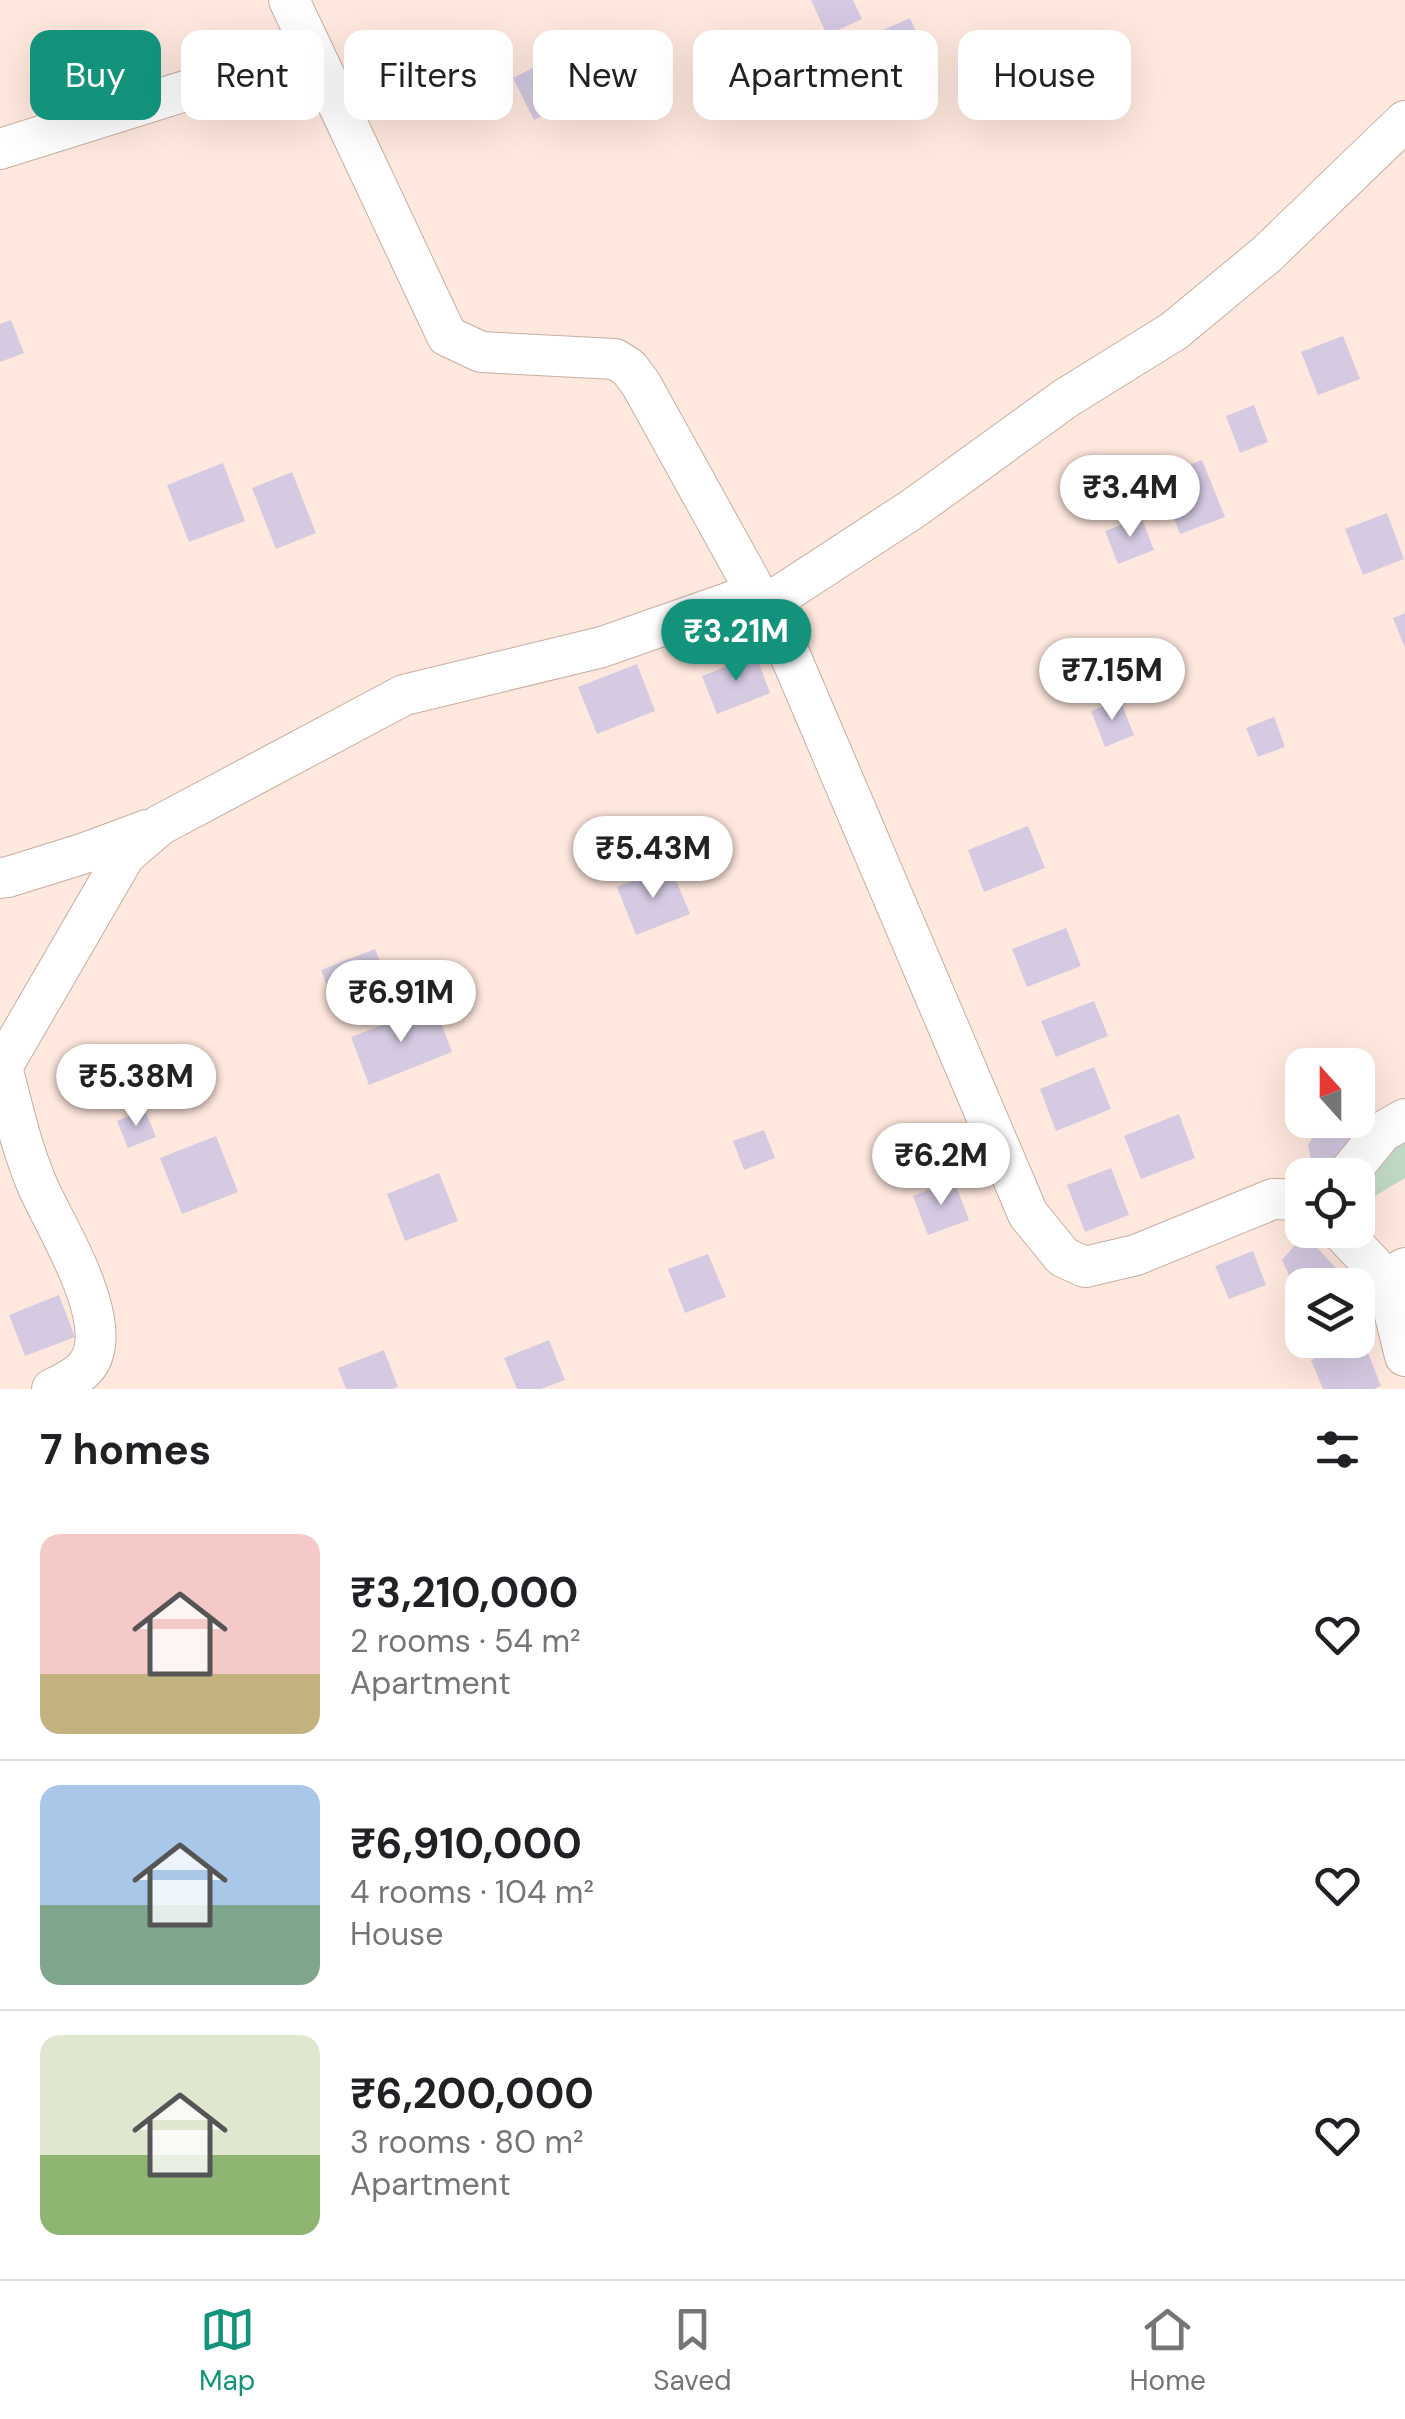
<!DOCTYPE html>
<meta charset="utf-8">
<style>
:root{--surface:#fff;--page:#f2f2f2;--text:#202124;--muted:#757577;--line:#e0e0e0;--accent:#13937b}
body{margin:0;font-family:"DM Sans",sans-serif;background:var(--page);color:var(--text);height:100vh;display:flex;flex-direction:column;font-size:38px;white-space:nowrap}
*{box-sizing:border-box;margin:0}
p{font-size:32px;color:var(--muted)}
.icon{flex:none;width:55px;height:55px;fill:none;stroke:currentColor;stroke-width:2;stroke-linecap:round;stroke-linejoin:round}
.map{position:relative;height:1389px;overflow:hidden}
.drawer{display:flex;flex-direction:column;background:var(--surface);flex:1}
.drawer>*{flex:none}
.top-card{position:absolute;left:30px;top:30px;width:1345px;height:90px;display:flex;gap:20px}
.needle{width:65px;rotate:339deg}
.buttons{position:absolute;left:1285px;top:1048px;display:grid;gap:20px}
.buttons a{display:grid;place-items:center;width:90px;height:90px;border-radius:20px;background:var(--surface);box-shadow:0 10px 40px #0002;font-size:50px}
.price{position:absolute;translate:-50% -85px;padding:0 22px;border-radius:35px;background:#fff;color:#222;font-size:32px;line-height:65px;filter:drop-shadow(0 2px 5px #0008)}
.price::after{content:'';position:absolute;left:50%;top:60px;width:30px;height:22px;margin-left:-15px;background:inherit;clip-path:polygon(0 0,100% 0,50% 100%)}
.price.on{background:var(--accent);color:#fff}
ul{padding:0;list-style:none}
li{display:flex;align-items:center;gap:30px;height:250px;padding:0 40px}
li+li{border-top:2px solid var(--line)}
li span{display:grid;place-items:center;flex:none;width:280px;height:200px;border-radius:20px;color:#555}
li>.icon{margin-inline-start:auto}
span .icon{width:120px;height:120px;fill:#fffc;stroke-width:1}
li b{font-size:42px}
h2{display:flex;justify-content:space-between;align-items:center;height:120px;padding:0 40px;font-size:42px}
.pill{padding:0 35px;border-radius:20px;background:var(--surface);box-shadow:0 10px 40px #0002;font-size:35px;line-height:90px}
.pill.on{background:var(--accent);color:#fff}
.tab-bar{display:flex;justify-content:space-around;align-items:center;height:140px;border-top:2px solid var(--line);background:var(--surface);font-size:28px;color:var(--muted)}
.tab-bar a{display:grid;justify-items:center;gap:5px}
.tab-bar .on{color:var(--accent)}
.map>svg:first-child{display:block}
</style>
<div class="map">
<svg width="1405" height="1389" viewBox="0 0 1405 1389">
<rect width="100%" height="100%" fill="#ffe8de"/>
<polygon fill="#c0d9c4" points="1405,1133 1405,1178 1375,1196 1361,1213 1358,1210 1358,1189"/>
<g fill="#d5cae2">
<polygon points="811,0 853,0 862,19 827,35"/>
<polygon points="910,18 924,48 886,65 872,35"/>
<polygon points="559,55 580,97 534,120 513,78"/>
<polygon points="11,320 24,353 0,362 0,324"/>
<polygon points="1343,336 1360,379 1318,395 1301,352"/>
<polygon points="1254,405 1268,442 1240,453 1226,416"/>
<polygon points="1202,460 1225,517 1180,534 1158,477"/>
<polygon points="223,463 245,521 189,542 167,485"/>
<polygon points="292,472 316,533 276,549 252,488"/>
<polygon points="1387,513 1404,559 1363,575 1345,529"/>
<polygon points="1141,517 1154,550 1118,564 1105,531"/>
<polygon points="1405,613 1405,648 1393,618"/>
<polygon points="756,655 770,693 717,714 702,676"/>
<polygon points="637,664 655,711 597,734 578,687"/>
<polygon points="1120,700 1134,735 1105,747 1091,711"/>
<polygon points="1274,717 1285,747 1258,757 1246,728"/>
<polygon points="1028,826 1045,868 984,892 968,850"/>
<polygon points="670,866 690,914 636,935 617,887"/>
<polygon points="1066,928 1081,966 1027,987 1012,949"/>
<polygon points="375,949 392,993 338,1014 321,970"/>
<polygon points="1094,1001 1108,1036 1056,1057 1041,1021"/>
<polygon points="434,1005 452,1052 369,1085 351,1037"/>
<polygon points="133,1058 144,1084 98,1102 88,1075"/>
<polygon points="1358,1065 1372,1106 1362,1110 1358,1115"/>
<polygon points="1094,1067 1111,1109 1056,1131 1040,1089"/>
<polygon points="145,1110 156,1137 128,1148 117,1121"/>
<polygon points="1179,1114 1195,1158 1141,1179 1124,1136"/>
<polygon points="1310,1120 1354,1120 1359,1134 1342,1162 1318,1171 1312,1164 1308,1145 1313,1137 1309,1132"/>
<polygon points="764,1130 775,1158 744,1170 733,1141"/>
<polygon points="216,1136 238,1192 182,1214 160,1158"/>
<polygon points="1111,1168 1129,1215 1085,1232 1067,1185"/>
<polygon points="439,1173 458,1221 405,1241 387,1194"/>
<polygon points="954,1180 969,1220 928,1235 913,1196"/>
<polygon points="1310,1240 1345,1278 1348,1285 1302,1285 1302,1296 1291,1279 1282,1260 1295,1245"/>
<polygon points="1253,1251 1266,1285 1229,1299 1215,1266"/>
<polygon points="708,1254 726,1297 685,1313 668,1269"/>
<polygon points="59,1295 75,1337 25,1356 9,1315"/>
<polygon points="549,1340 565,1380 541,1389 517,1389 504,1358"/>
<polygon points="1363,1340 1381,1386 1374,1389 1323,1389 1311,1360"/>
<polygon points="384,1350 398,1387 392,1389 346,1389 338,1368"/>
</g>
<g fill="none" stroke-linecap="round" stroke-linejoin="round">
<defs>
<g id="minor">
<polyline points="289,0 447,336 481,352 615,359 629,368 641,384 787,648 1028,1214 1063,1257 1085,1267 1136,1255 1273,1199 1302,1200"/>
<polyline points="0,149 313,51"/>
<polyline points="764,606 914,508 1066,398 1174,331 1267,254 1405,121"/>
<polyline points="0,878 8,877 85,853 147,830"/>
<polyline points="1347,1175 1382,1132 1405,1119"/>
<polyline points="1340,1230 1386,1279"/>
<polyline points="1405,1268 1386,1279 1405,1356"/>
<path d="M52,1389C63,1384 77,1377 85,1368C121,1328 55,1226 38,1187C21,1147 13,1109 2,1067L125,855L160,825L404,695L602,647L756,593"/>
</g>
</defs>
<use href="#minor" stroke="#c7ada0" stroke-width="42"/>
<use href="#minor" stroke="#fff" stroke-width="40"/>
</g>
</svg>
<div class="buttons">
<a><svg class="needle" viewBox="-14 -14 28 28"><path d="M0-13l5 13h-10z" fill="#e53935"/><path d="M0 13l5-13h-10z" fill="#757577"/></svg></a>
<a><svg class="icon" aria-label="locate" viewBox="0 0 24 24"><circle cx="12" cy="12" r="6"/><path d="M12 2v4M12 18v4M2 12h4M18 12h4"/></svg></a>
<a><svg class="icon" aria-label="layers" viewBox="0 0 24 24"><path d="M12 4l9 5-9 5-9-5zM3 14l9 5 9-5"/></svg></a>
</div>
<b class="price" style="left:1130px;top:540px">₹3.4M</b>
<b class="price on" style="left:736px;top:684px">₹3.21M</b>
<b class="price" style="left:1112px;top:723px">₹7.15M</b>
<b class="price" style="left:653px;top:901px">₹5.43M</b>
<b class="price" style="left:401px;top:1045px">₹6.91M</b>
<b class="price" style="left:136px;top:1129px">₹5.38M</b>
<b class="price" style="left:941px;top:1208px">₹6.2M</b>
<div class="top-card">
<a class="pill on">Buy</a>
<a class="pill">Rent</a>
<a class="pill">Filters</a>
<a class="pill">New</a>
<a class="pill">Apartment</a>
<a class="pill">House</a>
</div>
</div>
<section class="drawer">
<h2>7 homes<svg class="icon" aria-label="filters" viewBox="0 0 24 24"><path d="M4 7h16M4 17h16"/><circle cx="9" cy="7" r="2"/><circle cx="15" cy="17" r="2"/></svg></h2>
<ul>
<li><span style="background:linear-gradient(#f6c9c9 70%,#c2b280 0)"><svg class="icon" aria-label="home" viewBox="0 0 24 24"><path d="M3 11l9-7 9 7M6 9v11h12V9"/></svg></span><div><b>₹3,210,000</b><p>2 rooms · 54 m²</p><p>Apartment</p></div><svg class="icon" aria-label="heart" viewBox="0 0 24 24"><path d="M12 20l-8-8c-3-5 5-10 8-4 3-6 11-1 8 4z"/></svg></li>
<li><span style="background:linear-gradient(#a9c7e8 60%,#7fa58c 0)"><svg class="icon" aria-label="home" viewBox="0 0 24 24"><path d="M3 11l9-7 9 7M6 9v11h12V9"/></svg></span><div><b>₹6,910,000</b><p>4 rooms · 104 m²</p><p>House</p></div><svg class="icon" aria-label="heart" viewBox="0 0 24 24"><path d="M12 20l-8-8c-3-5 5-10 8-4 3-6 11-1 8 4z"/></svg></li>
<li><span style="background:linear-gradient(#dfe7d0 60%,#8fb573 0)"><svg class="icon" aria-label="home" viewBox="0 0 24 24"><path d="M3 11l9-7 9 7M6 9v11h12V9"/></svg></span><div><b>₹6,200,000</b><p>3 rooms · 80 m²</p><p>Apartment</p></div><svg class="icon" aria-label="heart" viewBox="0 0 24 24"><path d="M12 20l-8-8c-3-5 5-10 8-4 3-6 11-1 8 4z"/></svg></li>
</ul>
</section>
<nav class="tab-bar">
<a class="on"><svg class="icon" aria-label="map" viewBox="0 0 24 24"><path d="M3 6l6-2 6 2 6-2v14l-6 2-6-2-6 2zM9 4v14M15 6v14"/></svg>Map</a>
<a><svg class="icon" aria-label="saved" viewBox="0 0 24 24"><path d="M7 4h10v16l-5-4-5 4z"/></svg>Saved</a>
<a><svg class="icon" aria-label="home" viewBox="0 0 24 24"><path d="M3 11l9-7 9 7M6 9v11h12V9"/></svg>Home</a>
</nav>
